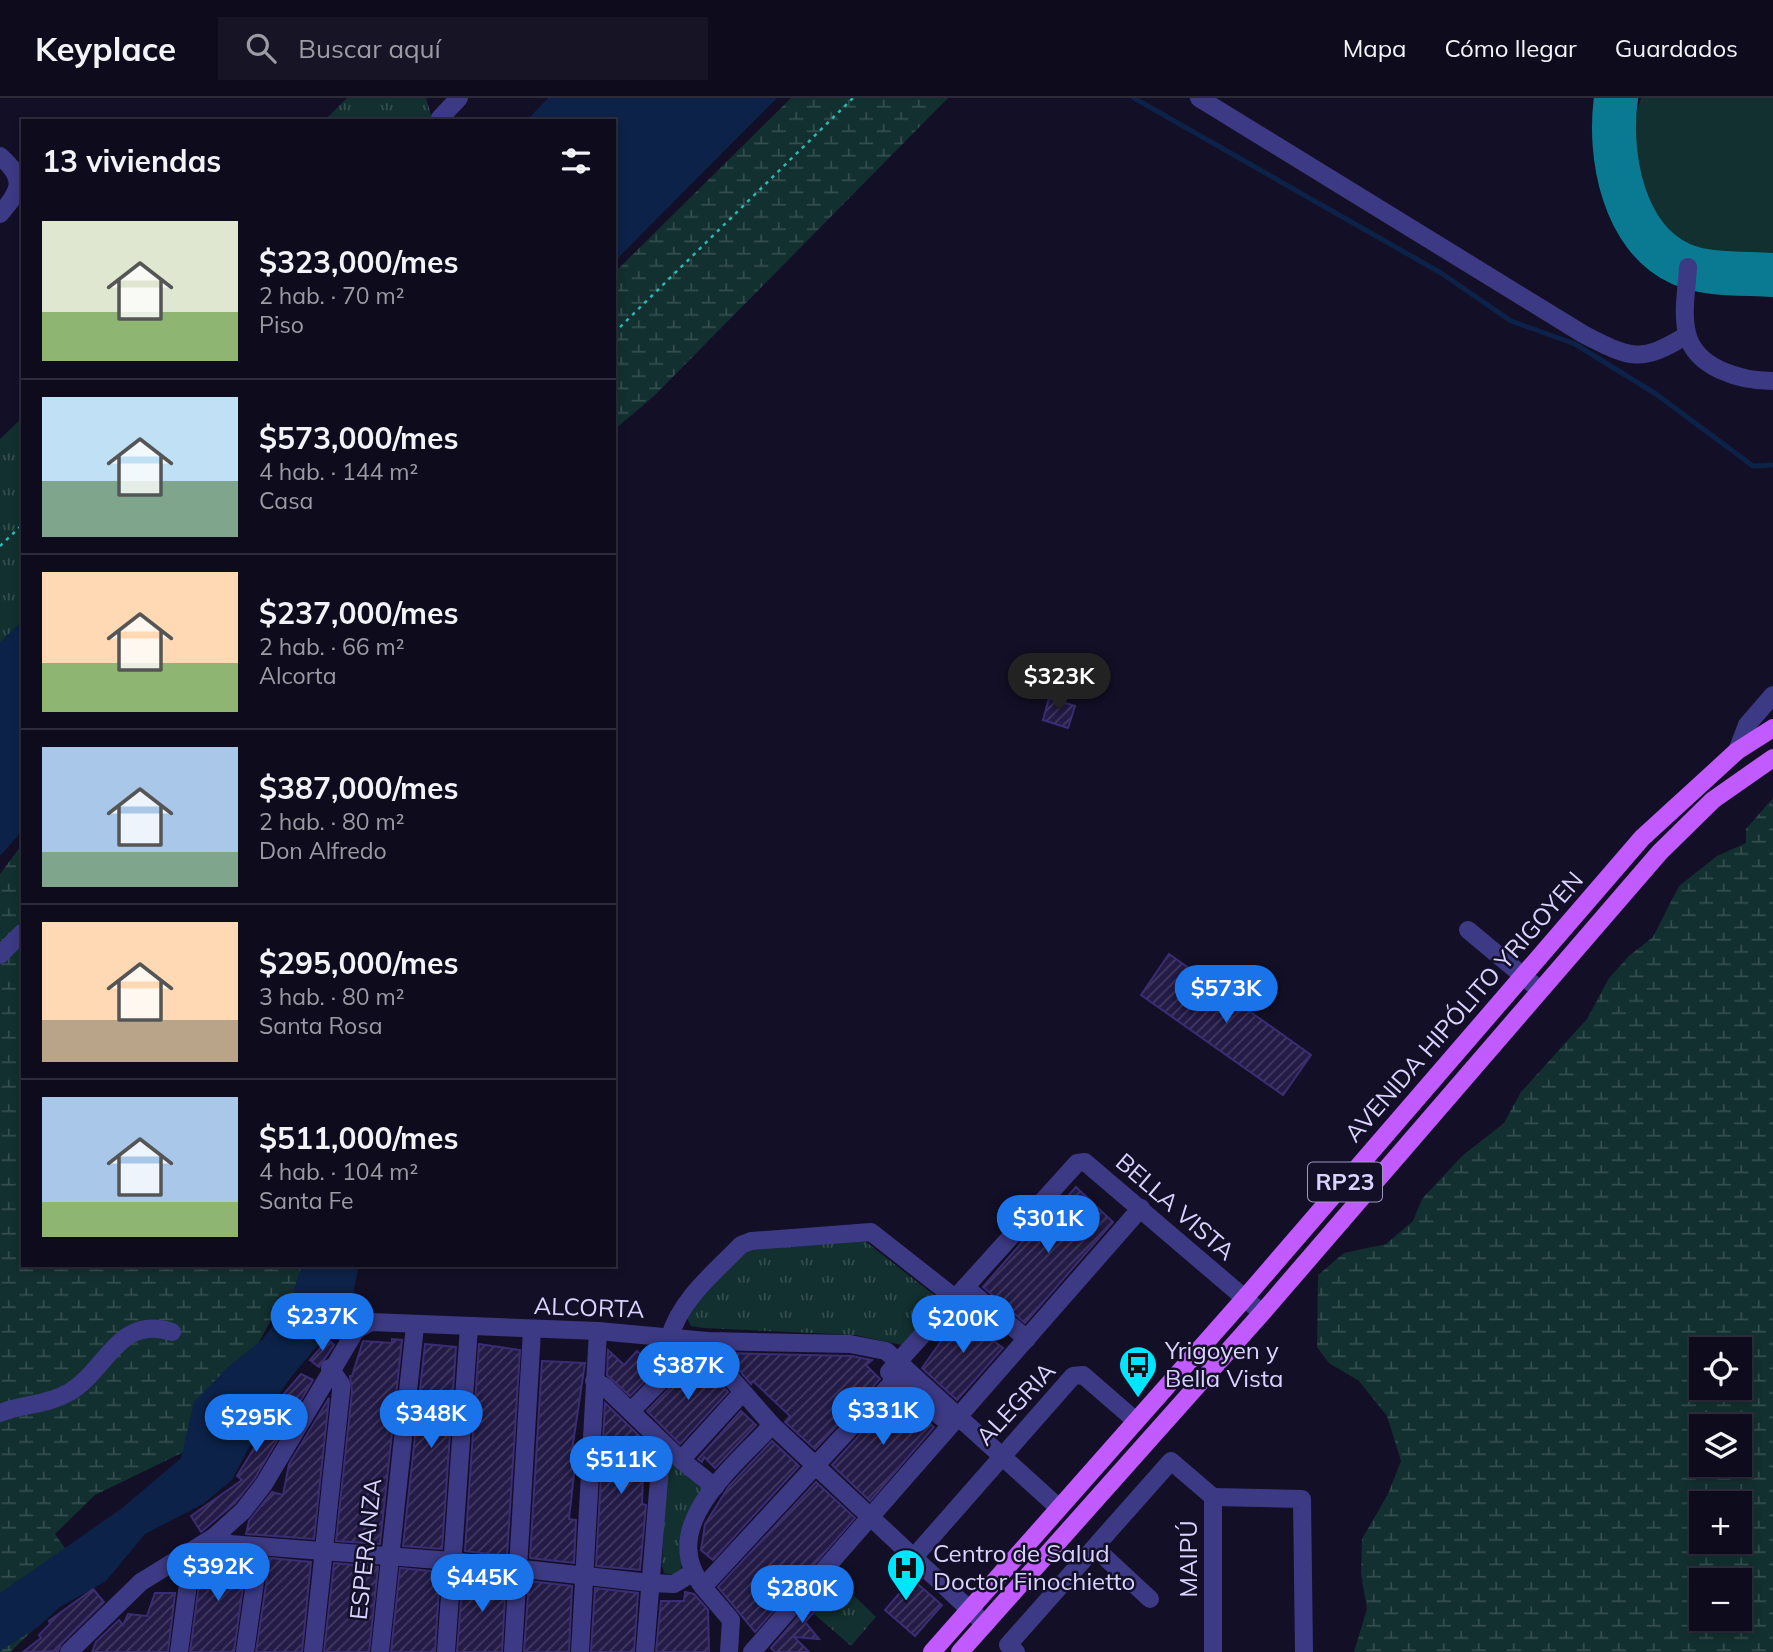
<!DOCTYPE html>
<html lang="es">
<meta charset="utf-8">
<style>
:root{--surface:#0e0b1c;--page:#171425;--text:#f1f3f6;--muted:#9b9ba3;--line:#2e2b3b;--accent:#1a73e8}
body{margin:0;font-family:Mulish,sans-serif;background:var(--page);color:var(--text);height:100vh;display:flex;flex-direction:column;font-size:26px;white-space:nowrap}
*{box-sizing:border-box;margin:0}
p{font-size:23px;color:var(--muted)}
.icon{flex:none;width:38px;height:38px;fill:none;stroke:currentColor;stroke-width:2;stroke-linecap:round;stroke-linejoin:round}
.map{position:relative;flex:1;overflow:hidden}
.drawer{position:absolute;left:21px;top:21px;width:595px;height:1148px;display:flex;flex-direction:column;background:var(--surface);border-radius:0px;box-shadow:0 4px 10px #0003,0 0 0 2px var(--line)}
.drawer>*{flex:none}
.fabs{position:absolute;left:1689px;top:1239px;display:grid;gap:14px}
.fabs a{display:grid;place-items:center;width:63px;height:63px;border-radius:0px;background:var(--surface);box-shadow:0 4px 10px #0003,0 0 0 2px var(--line);font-size:35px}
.price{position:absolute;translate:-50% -60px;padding:0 16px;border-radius:24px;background:var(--accent);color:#fff;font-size:23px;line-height:46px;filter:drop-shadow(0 2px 4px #0008)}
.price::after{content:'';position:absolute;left:50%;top:42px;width:21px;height:16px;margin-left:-10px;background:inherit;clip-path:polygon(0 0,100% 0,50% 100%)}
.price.active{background:#222;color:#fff}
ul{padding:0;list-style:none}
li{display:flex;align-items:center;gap:21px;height:175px;padding:0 21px}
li+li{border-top:2px solid var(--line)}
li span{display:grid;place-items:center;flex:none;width:196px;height:140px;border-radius:0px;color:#555}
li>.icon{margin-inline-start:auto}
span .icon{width:84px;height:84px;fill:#fffc;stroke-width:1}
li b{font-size:30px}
h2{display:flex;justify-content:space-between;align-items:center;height:84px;padding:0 21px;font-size:30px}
header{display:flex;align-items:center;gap:42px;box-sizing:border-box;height:98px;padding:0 35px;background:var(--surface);border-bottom:2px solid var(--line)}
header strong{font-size:33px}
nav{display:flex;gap:38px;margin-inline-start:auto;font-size:24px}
.search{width:490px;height:63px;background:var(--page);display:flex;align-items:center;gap:18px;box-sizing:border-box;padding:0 24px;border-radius:0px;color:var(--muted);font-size:26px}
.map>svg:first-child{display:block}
</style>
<header>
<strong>Keyplace</strong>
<div class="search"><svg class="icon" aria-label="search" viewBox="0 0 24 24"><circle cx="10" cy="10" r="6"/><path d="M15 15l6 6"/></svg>Buscar aquí</div>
<nav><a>Mapa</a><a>Cómo llegar</a><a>Guardados</a></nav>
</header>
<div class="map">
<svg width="1773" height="1554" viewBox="0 0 1773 1554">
<defs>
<pattern id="wetland-marsh" width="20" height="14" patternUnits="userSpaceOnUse" patternTransform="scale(1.75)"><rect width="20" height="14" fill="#12302f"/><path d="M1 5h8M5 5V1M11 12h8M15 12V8" fill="none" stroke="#344d4e"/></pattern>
<pattern id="park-tufts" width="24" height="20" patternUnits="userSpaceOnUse" patternTransform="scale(1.75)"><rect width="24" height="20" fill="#12302f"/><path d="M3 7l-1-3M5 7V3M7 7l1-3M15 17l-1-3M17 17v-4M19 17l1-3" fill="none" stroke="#344d4e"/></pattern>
<pattern id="building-hatch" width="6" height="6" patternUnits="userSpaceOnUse" patternTransform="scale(1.75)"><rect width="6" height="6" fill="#241b47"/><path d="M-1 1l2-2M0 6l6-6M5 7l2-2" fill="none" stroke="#433b63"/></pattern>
</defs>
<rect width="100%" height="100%" fill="#130f26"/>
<path fill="#12302f" d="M1641,0H1773V161C1701,156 1663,158 1642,79C1633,46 1630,33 1641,0Z"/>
<g fill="url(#wetland-marsh)" fill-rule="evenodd">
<polygon points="791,0 948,0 654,298 614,332 614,175"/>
<path d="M1773,700V1554H1354L1367,1511L1361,1476L1362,1441L1388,1396L1401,1363L1387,1318L1359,1283L1329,1265L1317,1249L1318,1177L1344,1155L1386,1146L1413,1123L1422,1101L1462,1058L1504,1025L1521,994L1587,921L1609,880L1629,858L1653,839L1679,788L1717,758L1746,745V731ZM1701,1251H1740V1290H1701ZM1740,1328V1367H1701V1328ZM1701,1405H1740V1444H1701ZM1701,1482H1740V1521H1701Z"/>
<polygon points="23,745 23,1167 352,1167 341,1218 284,1199 249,1262 194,1349 95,1397 55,1436 87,1481 10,1554 0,1554 0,776"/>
</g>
<g fill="url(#park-tufts)">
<polygon points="347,0 426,0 433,23 324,23"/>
<polygon points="23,319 23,522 0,545 0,341"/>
<polygon points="865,1143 934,1197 937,1212 902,1247 855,1237 703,1230 691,1228 686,1218 744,1152"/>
<polygon points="671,1363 702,1388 703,1394 685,1419 681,1473 677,1477 664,1475 662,1468 667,1367"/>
<polygon points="840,1484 876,1519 851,1548 814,1516"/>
</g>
<g fill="#0c2248">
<polygon points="548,0 777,0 614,164 614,23 526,23"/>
<polygon points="23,522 23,732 0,758 0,545"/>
<polygon points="302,1167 359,1167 348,1220 318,1247 292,1278 270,1309 232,1382 203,1406 145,1436 106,1483 60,1509 38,1529 0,1553 0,1495 121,1411 181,1360 194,1304 227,1270 263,1241 290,1204"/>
</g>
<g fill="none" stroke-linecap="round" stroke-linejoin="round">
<polyline stroke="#0c2248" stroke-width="5" points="1134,0 1441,175 1511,223 1575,246 1656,296 1753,368 1773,367"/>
<path stroke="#0a7a92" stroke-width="44" d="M1616,0C1608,57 1623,140 1681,166C1708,178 1744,175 1773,177"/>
</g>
<g fill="url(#building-hatch)" stroke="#3b2d73" stroke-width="2">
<polygon points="1049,600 1075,608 1068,630 1043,622"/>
<polygon points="1169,856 1311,957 1283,997 1141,897"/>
<polygon points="1076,1089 1113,1124 1025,1225 983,1189 1043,1120 1046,1122"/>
<polygon points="962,1214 975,1226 983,1219 999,1233 991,1241 1003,1250 957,1302 922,1270"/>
<polygon points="328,1241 334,1247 319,1269 310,1262"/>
<polygon points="392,1241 402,1242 380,1446 336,1443 352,1294 350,1278 352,1278 363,1243 392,1245"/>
<polygon points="425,1246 456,1249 442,1451 403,1448"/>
<polygon points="479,1246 520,1252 507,1458 465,1453"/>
<polygon points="608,1252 624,1267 637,1253 651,1267 661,1255 667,1260 630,1298 607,1277"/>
<polygon points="724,1255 852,1258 872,1262 866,1267 880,1281 815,1351 785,1324 790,1318 753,1283 751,1286"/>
<polygon points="698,1261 728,1294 680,1346 647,1313"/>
<polygon points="542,1263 585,1265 571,1359 577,1349 569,1421 576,1422 574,1465 530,1460"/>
<polygon points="301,1276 313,1282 255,1380 235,1405 201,1434 191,1418 242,1382 237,1378 280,1308 276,1305"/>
<polygon points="897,1296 934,1329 870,1403 832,1367"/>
<polygon points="329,1300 314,1441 246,1436 249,1423 272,1394 283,1397 289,1366"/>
<polygon points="605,1305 648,1346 643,1377 642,1406 646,1407 640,1472 596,1468"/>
<polygon points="741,1313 756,1327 715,1370 704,1359 702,1364 698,1361"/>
<polygon points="772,1343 799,1368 713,1462 701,1452 705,1426 729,1388"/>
<polygon points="816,1384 855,1420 755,1534 718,1489"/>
<polygon points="212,1453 247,1459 234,1554 190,1554 200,1479 198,1462"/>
<polygon points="270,1460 311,1464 302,1554 256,1554"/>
<polygon points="334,1465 378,1469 369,1554 324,1554"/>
<polygon points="400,1470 440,1474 435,1554 391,1554"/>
<polygon points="838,1473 841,1476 829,1490 823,1504 805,1524 819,1541 794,1539 809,1554 775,1554 771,1550"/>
<polygon points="463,1476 506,1480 502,1554 457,1554"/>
<polygon points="912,1481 942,1507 915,1538 885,1512"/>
<polygon points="529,1483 572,1488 569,1554 524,1554"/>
<polygon points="595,1490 638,1495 634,1554 591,1554"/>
<polygon points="93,1491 104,1504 61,1546 58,1553 23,1554 41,1540 39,1537 50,1526 49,1523"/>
<polygon points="685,1494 694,1496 708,1512 709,1554 656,1554 661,1503 684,1503"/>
<polygon points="155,1495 175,1495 168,1554 92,1554 96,1544 119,1522 123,1527 128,1516 147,1518"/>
</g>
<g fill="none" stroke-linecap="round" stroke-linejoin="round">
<g stroke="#2fb8b0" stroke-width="2.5" stroke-dasharray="3.5 5" stroke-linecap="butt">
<polyline points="614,235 853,0"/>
<polyline points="0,448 23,426"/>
</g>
<g stroke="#3d3a85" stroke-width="18">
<path d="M1199,0L1583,236C1630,260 1640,266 1687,237"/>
<polyline points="440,20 459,0"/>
<path d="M0,58C26,81 21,92 0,116"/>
<path d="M1688,169C1687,189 1682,215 1687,235C1695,271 1742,283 1773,283"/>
<polyline points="1737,653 1747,627 1773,597"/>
<polyline points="1468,832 1540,892"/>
<polyline points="0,857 23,834"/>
<polyline points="965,1189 1027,1241"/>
<path d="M670,1238C681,1201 714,1175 741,1147L751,1143L871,1134L955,1200"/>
<polyline points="707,1243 715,1262 772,1327 985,1526"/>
<polyline points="889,1274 1077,1065 1085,1064 1262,1215"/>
<polyline points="891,1275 941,1319"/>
<polyline points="594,1283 604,1288 681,1362 715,1389"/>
<polyline points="631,1313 691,1252 693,1242"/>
<path d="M0,1315C22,1306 47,1307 68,1295C107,1273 118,1216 172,1234"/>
<path d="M772,1327C733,1370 656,1428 703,1489L892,1285L899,1283"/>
<polyline points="681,1362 742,1295"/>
<polyline points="1213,1399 1302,1401 1304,1554"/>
<polyline points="1213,1399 1213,1554"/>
<polyline points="214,1439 230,1446 452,1463 650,1485 674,1486 692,1475"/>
<polyline points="1095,1450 1150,1501"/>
<polyline points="914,1459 1073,1278 1083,1277 1136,1323"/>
<polyline points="703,1489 731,1522 729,1554"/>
<polyline points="69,1554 141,1484 214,1439 243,1413 264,1386 356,1232 371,1224 598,1233 707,1243 850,1246 886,1253 1059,1410"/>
<polyline points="179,1554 189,1478 186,1458"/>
<polyline points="245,1554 260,1449"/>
<polyline points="313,1554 341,1293 341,1286 330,1270"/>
<polyline points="380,1554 415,1228"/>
<polyline points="446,1554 469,1229"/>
<polyline points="513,1554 532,1233"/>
<polyline points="580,1554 598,1233"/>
<polyline points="645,1554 662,1344"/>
<polyline points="752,1554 1141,1110"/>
<polyline points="1016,1554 1008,1547 1171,1363 1213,1399"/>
</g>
<g stroke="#c25bff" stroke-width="18">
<polyline points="932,1554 1244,1201 1642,740 1737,653 1773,630"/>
<polyline points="960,1554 1262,1215 1660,754 1713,702 1773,660"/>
</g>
</g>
<defs>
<symbol id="bus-pin" viewBox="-11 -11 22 30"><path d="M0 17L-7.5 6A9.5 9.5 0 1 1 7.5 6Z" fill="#00e5ff" stroke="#130f26"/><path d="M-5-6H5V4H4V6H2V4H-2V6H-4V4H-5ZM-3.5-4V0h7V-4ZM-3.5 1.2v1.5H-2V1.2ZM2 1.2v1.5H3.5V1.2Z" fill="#111"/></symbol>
<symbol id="hospital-pin" viewBox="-11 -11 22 30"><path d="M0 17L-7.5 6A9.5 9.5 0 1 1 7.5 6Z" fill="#00e5ff" stroke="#130f26"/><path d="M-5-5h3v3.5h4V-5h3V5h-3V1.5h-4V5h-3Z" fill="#111"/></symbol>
</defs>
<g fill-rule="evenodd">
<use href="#bus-pin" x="1116" y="1245" width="44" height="60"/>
<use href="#hospital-pin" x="884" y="1448" width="44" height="60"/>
</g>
<g text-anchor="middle" stroke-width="5" stroke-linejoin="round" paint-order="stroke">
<rect fill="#130f26" stroke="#9e99be" stroke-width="2" x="1308" y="1064.5" width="74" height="39" rx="5"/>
<g font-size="23" font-weight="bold" fill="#d9d4ff">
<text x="1345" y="1092">RP23</text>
</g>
<g font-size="24" fill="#d9d4ff" stroke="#130f26">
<text transform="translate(1464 909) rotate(-49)" y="8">AVENIDA HIPÓLITO YRIGOYEN</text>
<text transform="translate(1175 1109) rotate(41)" y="8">BELLA VISTA</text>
<text transform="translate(589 1210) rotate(2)" y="8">ALCORTA</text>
<text transform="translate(1016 1306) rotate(-47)" y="8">ALEGRIA</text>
<text transform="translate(366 1451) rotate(-84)" y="8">ESPERANZA</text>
<text transform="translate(1189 1461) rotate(-90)" y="8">MAIPÚ</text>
</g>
<g font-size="24" fill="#d9d4ff" stroke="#130f26" text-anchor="start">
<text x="1165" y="1261">Yrigoyen y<tspan x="1165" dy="28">Bella Vista</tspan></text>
<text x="933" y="1464">Centro de Salud<tspan x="933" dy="28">Doctor Finochietto</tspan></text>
</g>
</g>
</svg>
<div class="fabs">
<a><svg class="icon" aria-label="locate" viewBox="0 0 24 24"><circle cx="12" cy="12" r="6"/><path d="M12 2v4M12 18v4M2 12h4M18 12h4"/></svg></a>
<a><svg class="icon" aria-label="layers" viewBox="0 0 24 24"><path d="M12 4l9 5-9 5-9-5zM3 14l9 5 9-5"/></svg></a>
<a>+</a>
<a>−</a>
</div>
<b class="price active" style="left:1059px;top:615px">$323K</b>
<b class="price" style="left:1226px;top:927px">$573K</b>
<b class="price" style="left:1048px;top:1157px">$301K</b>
<b class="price" style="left:322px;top:1255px">$237K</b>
<b class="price" style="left:963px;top:1257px">$200K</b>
<b class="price" style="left:688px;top:1304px">$387K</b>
<b class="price" style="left:883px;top:1349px">$331K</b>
<b class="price" style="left:431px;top:1352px">$348K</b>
<b class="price" style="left:256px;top:1356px">$295K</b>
<b class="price" style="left:621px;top:1398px">$511K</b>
<b class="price" style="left:218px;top:1505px">$392K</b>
<b class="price" style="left:482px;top:1516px">$445K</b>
<b class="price" style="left:802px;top:1527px">$280K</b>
<section class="drawer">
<h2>13 viviendas<svg class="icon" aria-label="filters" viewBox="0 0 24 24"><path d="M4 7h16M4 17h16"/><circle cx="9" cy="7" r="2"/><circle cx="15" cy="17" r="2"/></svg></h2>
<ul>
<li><span style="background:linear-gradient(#dfe7d0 65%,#8fb573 0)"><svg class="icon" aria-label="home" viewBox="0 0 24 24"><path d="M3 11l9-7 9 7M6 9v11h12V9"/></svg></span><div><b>$323,000/mes</b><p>2 hab. · 70 m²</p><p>Piso</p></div></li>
<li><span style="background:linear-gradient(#bfe0f5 60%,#7fa58c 0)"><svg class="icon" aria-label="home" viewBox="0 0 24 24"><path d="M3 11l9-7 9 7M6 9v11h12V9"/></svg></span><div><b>$573,000/mes</b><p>4 hab. · 144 m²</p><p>Casa</p></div></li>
<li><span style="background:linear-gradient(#ffd9b3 65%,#8fb573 0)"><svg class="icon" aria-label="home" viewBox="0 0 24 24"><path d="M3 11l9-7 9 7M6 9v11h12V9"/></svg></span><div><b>$237,000/mes</b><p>2 hab. · 66 m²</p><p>Alcorta</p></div></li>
<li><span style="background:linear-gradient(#a9c7e8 75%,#7fa58c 0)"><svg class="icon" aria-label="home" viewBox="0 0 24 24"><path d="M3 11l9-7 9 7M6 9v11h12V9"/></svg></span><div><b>$387,000/mes</b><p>2 hab. · 80 m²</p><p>Don Alfredo</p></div></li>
<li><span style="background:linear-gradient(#ffd9b3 70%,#b9a48a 0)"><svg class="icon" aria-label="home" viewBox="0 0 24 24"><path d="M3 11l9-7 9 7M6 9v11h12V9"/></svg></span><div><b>$295,000/mes</b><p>3 hab. · 80 m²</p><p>Santa Rosa</p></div></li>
<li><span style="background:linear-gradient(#a9c7e8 75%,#8fb573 0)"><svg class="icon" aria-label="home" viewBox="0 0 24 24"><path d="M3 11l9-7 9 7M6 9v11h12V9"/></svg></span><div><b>$511,000/mes</b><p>4 hab. · 104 m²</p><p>Santa Fe</p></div></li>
</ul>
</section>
</div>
